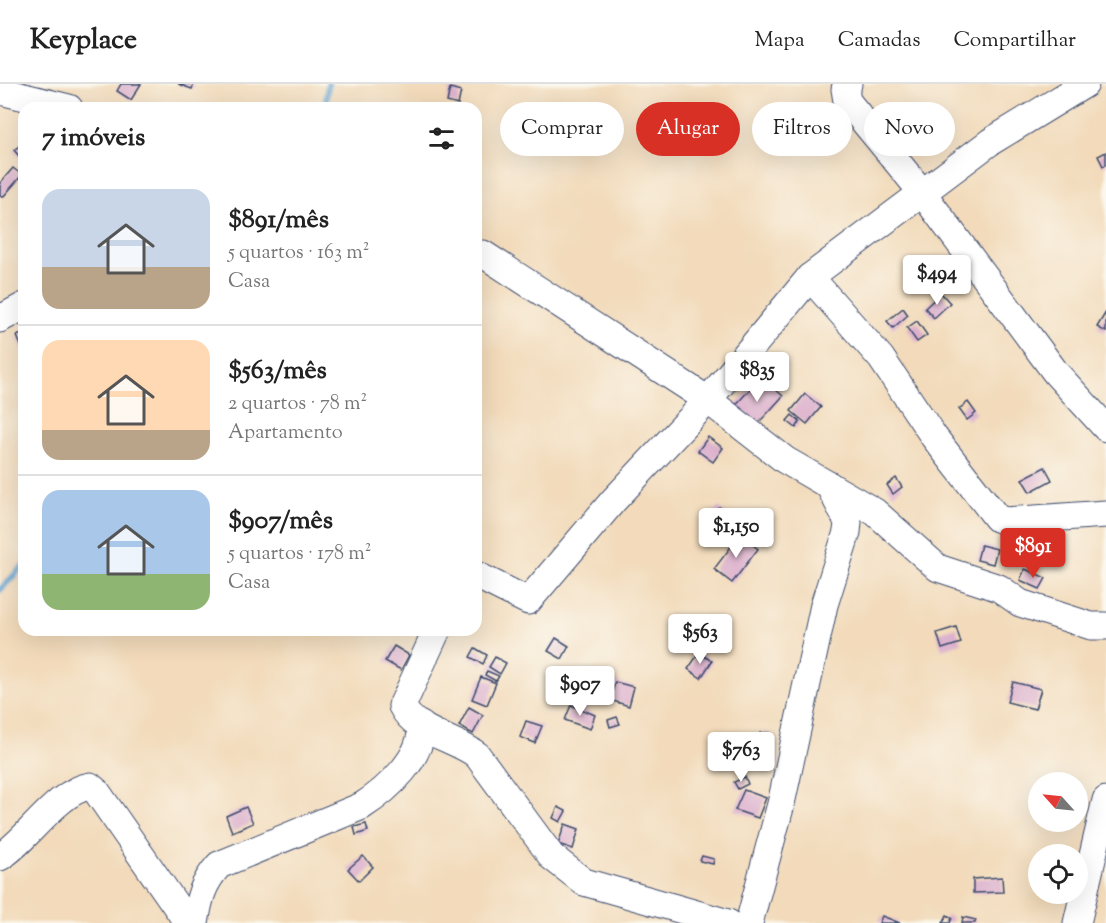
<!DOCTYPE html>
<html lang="pt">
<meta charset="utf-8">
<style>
:root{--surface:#fff;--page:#f2f2f2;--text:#222;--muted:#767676;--line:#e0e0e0;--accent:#d93025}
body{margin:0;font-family:"Sorts Mill Goudy",serif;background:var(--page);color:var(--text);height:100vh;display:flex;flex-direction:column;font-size:22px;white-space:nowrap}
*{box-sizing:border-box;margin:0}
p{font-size:20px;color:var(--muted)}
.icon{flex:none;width:33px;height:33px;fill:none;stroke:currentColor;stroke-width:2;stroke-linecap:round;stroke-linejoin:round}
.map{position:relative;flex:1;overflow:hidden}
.side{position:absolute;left:18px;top:18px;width:464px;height:534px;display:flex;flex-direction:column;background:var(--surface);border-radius:18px;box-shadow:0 6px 24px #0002}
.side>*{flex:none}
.hud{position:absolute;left:500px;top:18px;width:516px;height:54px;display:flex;gap:12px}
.needle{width:39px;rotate:297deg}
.buttons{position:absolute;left:1028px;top:688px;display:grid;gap:12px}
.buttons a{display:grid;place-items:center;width:60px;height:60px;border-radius:50%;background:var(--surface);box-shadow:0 6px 24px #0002;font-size:30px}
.price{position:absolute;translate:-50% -51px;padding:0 14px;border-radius:6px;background:#fff;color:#222;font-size:20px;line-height:39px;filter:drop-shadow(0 2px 3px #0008)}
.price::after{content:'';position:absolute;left:50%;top:36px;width:18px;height:14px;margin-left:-9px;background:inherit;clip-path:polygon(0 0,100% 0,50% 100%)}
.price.on{background:var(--accent);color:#fff}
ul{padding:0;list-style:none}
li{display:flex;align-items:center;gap:18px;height:150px;padding:0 24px}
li+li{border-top:2px solid var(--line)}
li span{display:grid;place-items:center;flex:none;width:168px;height:120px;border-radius:18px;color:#555}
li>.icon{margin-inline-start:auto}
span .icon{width:72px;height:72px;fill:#fffc;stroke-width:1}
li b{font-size:26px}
h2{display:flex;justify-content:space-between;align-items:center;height:72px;padding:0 24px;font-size:26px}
.pill{padding:0 21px;border-radius:27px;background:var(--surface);box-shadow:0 6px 24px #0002;font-size:21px;line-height:54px}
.pill.on{background:var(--accent);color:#fff}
header{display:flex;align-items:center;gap:36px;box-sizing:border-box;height:84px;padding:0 30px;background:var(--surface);border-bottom:2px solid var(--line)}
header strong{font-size:28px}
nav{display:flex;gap:33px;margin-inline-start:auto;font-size:21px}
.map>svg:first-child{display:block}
</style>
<header>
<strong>Keyplace</strong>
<nav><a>Mapa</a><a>Camadas</a><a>Compartilhar</a></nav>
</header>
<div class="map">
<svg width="1106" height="839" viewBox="0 0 1106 839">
<rect width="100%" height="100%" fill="#fbf7ec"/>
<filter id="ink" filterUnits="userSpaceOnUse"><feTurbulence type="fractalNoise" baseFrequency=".0167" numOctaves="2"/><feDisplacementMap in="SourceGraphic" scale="12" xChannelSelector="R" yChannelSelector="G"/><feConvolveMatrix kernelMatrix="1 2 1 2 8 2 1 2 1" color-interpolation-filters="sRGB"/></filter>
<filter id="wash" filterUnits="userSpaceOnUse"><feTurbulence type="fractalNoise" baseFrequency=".008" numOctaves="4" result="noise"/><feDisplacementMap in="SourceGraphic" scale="24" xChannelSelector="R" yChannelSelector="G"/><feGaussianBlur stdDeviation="1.35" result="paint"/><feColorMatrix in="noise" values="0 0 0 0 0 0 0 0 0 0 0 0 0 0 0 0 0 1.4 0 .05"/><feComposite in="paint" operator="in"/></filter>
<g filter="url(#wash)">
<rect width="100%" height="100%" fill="#f2daba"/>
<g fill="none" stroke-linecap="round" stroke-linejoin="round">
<g stroke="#5ba3d2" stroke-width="6">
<polyline points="325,24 328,0"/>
<polyline points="0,506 24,481"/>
</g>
</g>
<g id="blocks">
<g fill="#dcb0cd">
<polygon points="121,0 141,0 131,16 117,7"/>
<polygon points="178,0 194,0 192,5"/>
<polygon points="450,4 461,7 458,21 447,18"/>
<polygon points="24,58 24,78 14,66"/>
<polygon points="1106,68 1106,81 1103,82 1098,72"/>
<polygon points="13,84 22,91 3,113 0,111 0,99"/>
<polygon points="941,209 950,219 934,234 925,224"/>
<polygon points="903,224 908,231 893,244 887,237"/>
<polygon points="1106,228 1106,248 1097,243"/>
<polygon points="917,237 927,251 917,258 907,244"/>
<polygon points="24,249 24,269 17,252"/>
<polygon points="761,293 783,312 753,345 732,325"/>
<polygon points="805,310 821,323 807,340 791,327"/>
<polygon points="968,318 976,329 967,336 959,325"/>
<polygon points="792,331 800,338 796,344 787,337"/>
<polygon points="708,353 723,364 713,378 698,367"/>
<polygon points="1045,383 1052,396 1030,408 1022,395"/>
<polygon points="896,394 902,403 893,410 887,401"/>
<polygon points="719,423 734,438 717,455 702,441"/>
<polygon points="740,451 758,465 732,499 714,485"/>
<polygon points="981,461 997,465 993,480 977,476"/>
<polygon points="1025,485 1046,494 1040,505 1020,496"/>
<polygon points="956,543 961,559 942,565 937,549"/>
<polygon points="556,554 569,562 562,575 548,567"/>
<polygon points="394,562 409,571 401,586 385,577"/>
<polygon points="475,564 487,571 483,580 470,573"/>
<polygon points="699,569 712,577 701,594 688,585"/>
<polygon points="495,573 506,579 500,590 489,583"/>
<polygon points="487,587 499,592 496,597 485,591"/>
<polygon points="481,593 496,599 487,621 472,615"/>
<polygon points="615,598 634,603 629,622 610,616"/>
<polygon points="1013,598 1041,605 1035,625 1007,618"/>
<polygon points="571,621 595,631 590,645 565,636"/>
<polygon points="469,623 483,631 473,650 459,642"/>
<polygon points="617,633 620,640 610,643 608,636"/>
<polygon points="526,637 542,642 535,659 520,653"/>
<rect x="761" y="649" width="8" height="10"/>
<polygon points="745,693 748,700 738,705 734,698"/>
<polygon points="744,706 766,714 758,734 735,726"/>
<polygon points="246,723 253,739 232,748 226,732"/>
<polygon points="558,723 566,727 560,738 553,734"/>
<polygon points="366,740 368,747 356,751 354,743"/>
<polygon points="565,740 579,745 573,765 558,760"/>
<polygon points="363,772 373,783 359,797 348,785"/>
<polygon points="702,772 714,775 713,780 700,777"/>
<polygon points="1002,793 1003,808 973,809 973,795"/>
<polygon points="947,831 952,834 950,839 943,839"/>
<polygon points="882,832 900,839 879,839"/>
<polygon points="963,833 976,836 975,839 962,839"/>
</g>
</g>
</g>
<g filter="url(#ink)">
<use href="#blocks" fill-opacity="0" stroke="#3b496c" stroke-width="1.5"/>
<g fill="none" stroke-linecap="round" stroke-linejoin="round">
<defs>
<g id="minor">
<polyline points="848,0 845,5 847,17 921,107 1056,289 1106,344"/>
<polyline points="0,7 69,24"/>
<polyline points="483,170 708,316 785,376 875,428 938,484 999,504 1020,519 1091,542 1106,542"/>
<polyline points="810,193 881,274 934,353 997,434 1005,437 1106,430"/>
<polyline points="0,235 24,222"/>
<polyline points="476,491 528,517 613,417 708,316 810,193 990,58 1085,0"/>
<path d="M437,546L402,622C414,648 455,654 477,671L552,773L584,798L728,839"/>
<path d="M0,773C27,757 57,707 90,702L97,708L188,839"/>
<path d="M195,839C199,815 202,800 219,781L362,722C387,706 424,673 421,641"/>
<polyline points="749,839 781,720 824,521 847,448 848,438 829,401"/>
<polyline points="1077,839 1106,716"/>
</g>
</defs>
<use href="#minor" stroke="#3b496c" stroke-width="29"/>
<use href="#minor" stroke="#fff" stroke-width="27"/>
</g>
</g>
</svg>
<div class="buttons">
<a><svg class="needle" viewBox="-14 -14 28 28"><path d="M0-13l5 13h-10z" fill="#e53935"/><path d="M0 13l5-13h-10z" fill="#767676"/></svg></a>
<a><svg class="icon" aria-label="locate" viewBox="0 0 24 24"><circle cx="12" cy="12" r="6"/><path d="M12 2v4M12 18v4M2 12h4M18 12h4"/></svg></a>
</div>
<b class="price" style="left:937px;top:222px">$494</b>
<b class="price" style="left:757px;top:319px">$835</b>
<b class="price" style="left:736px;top:475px">$1,150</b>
<b class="price on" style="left:1033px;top:495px">$891</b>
<b class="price" style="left:700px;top:581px">$563</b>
<b class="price" style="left:580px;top:633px">$907</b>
<b class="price" style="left:741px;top:699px">$763</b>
<div class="hud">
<a class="pill">Comprar</a>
<a class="pill on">Alugar</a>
<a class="pill">Filtros</a>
<a class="pill">Novo</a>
</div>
<section class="side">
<h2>7 imóveis<svg class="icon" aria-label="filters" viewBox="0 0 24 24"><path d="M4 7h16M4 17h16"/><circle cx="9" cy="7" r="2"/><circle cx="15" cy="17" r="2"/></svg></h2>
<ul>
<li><span style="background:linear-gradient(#c9d6e8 65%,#b9a48a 0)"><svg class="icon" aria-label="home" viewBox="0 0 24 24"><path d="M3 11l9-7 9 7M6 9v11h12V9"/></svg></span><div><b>$891/mês</b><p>5 quartos · 163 m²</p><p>Casa</p></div></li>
<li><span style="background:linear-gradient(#ffd9b3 75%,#b9a48a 0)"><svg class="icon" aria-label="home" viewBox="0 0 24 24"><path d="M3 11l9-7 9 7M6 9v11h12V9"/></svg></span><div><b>$563/mês</b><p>2 quartos · 78 m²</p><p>Apartamento</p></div></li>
<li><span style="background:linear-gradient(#a9c7e8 70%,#8fb573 0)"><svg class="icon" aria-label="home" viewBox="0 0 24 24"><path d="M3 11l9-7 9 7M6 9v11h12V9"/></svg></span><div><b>$907/mês</b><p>5 quartos · 178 m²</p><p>Casa</p></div></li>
</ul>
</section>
</div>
